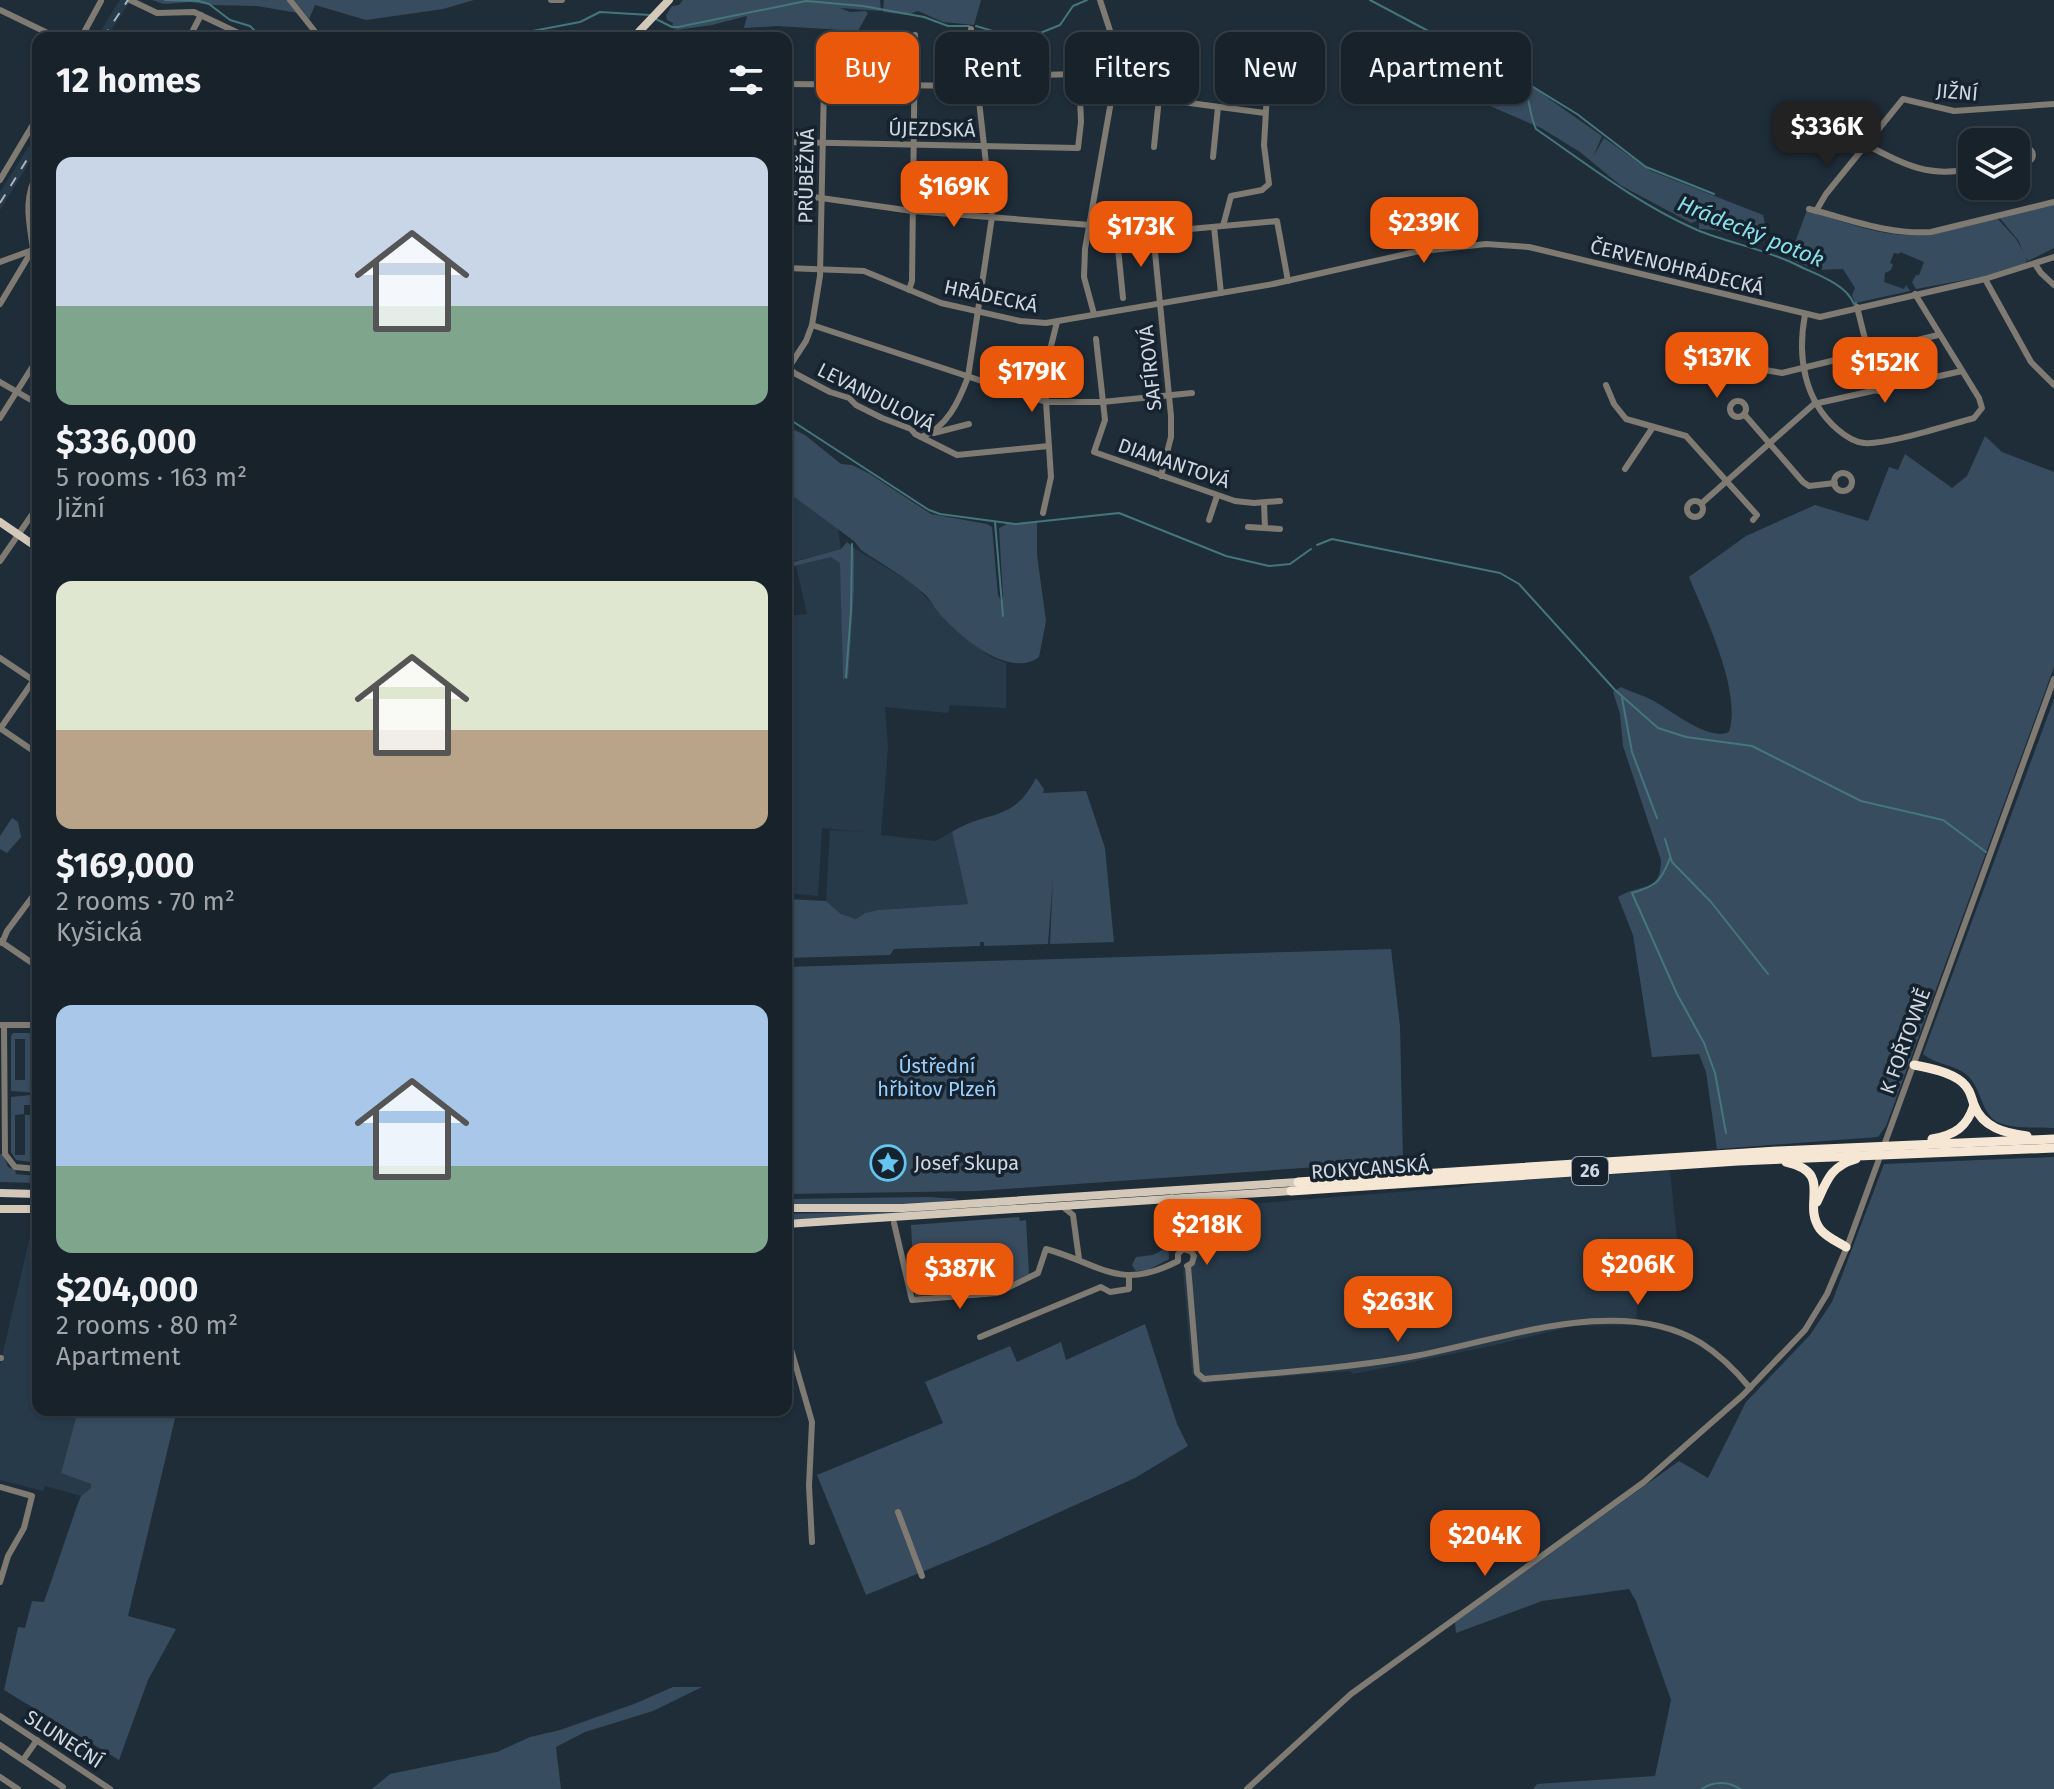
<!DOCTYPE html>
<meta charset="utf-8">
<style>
:root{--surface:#17222b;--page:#242f37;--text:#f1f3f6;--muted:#9ea4a9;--line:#363f47;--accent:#ea580c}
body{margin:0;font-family:"Fira Sans",sans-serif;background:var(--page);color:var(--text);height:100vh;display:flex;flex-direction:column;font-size:30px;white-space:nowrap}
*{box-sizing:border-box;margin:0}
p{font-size:26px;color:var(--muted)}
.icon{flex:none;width:44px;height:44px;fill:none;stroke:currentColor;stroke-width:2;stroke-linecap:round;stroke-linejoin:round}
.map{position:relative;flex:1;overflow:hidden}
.drawer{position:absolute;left:32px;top:32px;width:760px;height:1384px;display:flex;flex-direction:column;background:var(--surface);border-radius:16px;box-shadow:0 2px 6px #0004,0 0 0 2px var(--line)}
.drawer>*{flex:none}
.guide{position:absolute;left:816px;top:32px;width:760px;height:72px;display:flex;gap:16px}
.tools{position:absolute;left:1958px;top:128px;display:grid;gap:16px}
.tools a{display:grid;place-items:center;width:72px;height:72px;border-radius:16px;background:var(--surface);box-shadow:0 2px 6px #0004,0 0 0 2px var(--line);font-size:40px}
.price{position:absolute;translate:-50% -68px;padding:0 18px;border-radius:16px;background:var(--accent);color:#fff;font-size:26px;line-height:52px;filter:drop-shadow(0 2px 4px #0008)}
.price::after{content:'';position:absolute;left:50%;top:48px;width:24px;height:18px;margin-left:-12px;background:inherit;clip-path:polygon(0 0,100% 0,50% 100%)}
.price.active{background:#222;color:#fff}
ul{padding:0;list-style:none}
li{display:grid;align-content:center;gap:16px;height:424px;padding:0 24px}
li span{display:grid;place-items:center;height:248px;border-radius:16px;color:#555}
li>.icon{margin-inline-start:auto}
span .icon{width:144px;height:144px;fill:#fffc;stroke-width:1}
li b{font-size:34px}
h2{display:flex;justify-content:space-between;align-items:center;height:96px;padding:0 24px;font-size:34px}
.tag{padding:0 28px;border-radius:16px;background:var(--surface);box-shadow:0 2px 6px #0004,0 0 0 2px var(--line);font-size:28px;line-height:72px}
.tag.active{background:var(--accent);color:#fff}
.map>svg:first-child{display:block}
</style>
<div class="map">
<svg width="2054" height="1789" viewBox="0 0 2054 1789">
<rect width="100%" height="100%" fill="#1f2d39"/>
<g fill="#273a49">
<polygon points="120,0 131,0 106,38 96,38"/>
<polygon points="38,132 38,148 0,210 0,192"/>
<polygon points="786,491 838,529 841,549 786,563"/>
<polygon points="854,548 912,583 959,632 991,657 1006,663 1006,708 950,705 948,713 885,707 888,747 881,835 935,841 952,832 968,904 878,910 865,913 856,919 841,914 826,901 830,830 863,832 822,828 818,896 786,893 786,616 807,614 796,566 831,556 841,563 843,678 854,590"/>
<polygon points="1670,1171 1679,1259 1638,1274 1636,1325 1573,1326 1491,1346 1353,1374 1350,1371 1200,1383 1192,1373 1183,1270 1192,1263 1188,1209 1460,1187 1489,1182"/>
<polygon points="35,1215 38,1215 38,1410 78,1410 61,1473 91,1484 91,1488 81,1496 45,1486 43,1491 0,1480 0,1365"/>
</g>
<g fill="#384c5f" fill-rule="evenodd">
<polygon points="152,0 289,0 298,13 257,6 211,5 190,2 164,4"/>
<polygon points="294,0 474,0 443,9 366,20 315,5 309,19"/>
<polygon points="683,0 880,0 881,11 840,8 850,12 866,11 868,13 858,31 778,26 744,28 747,16 712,25 677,30 672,28 673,23 667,20 666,15 672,6 679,5"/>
<polygon points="884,0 981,0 974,25 943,22 918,11 907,15 883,12"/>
<polygon points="1163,37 1183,38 1181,73 1161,72"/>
<polygon points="1463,51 1538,91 1602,136 1593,157 1604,138 1651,171 1763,215 1768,237 1759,242 1716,230 1699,229 1699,220 1691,223 1620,185 1580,152 1541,128 1483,103 1475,96"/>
<path d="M2054,204V248L2028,261L2025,256L2027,261L2023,265L1986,276L1916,289L1912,282L1916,275H1919L1924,262L1900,252L1899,254L1894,253L1890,263L1893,264L1891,270L1885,273L1884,282L1904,289L1906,285L1910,291L1855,303L1852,295L1855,288L1843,269L1817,270L1789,259L1807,210C1842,221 1881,237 1917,235C1944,233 1972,224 1997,218L2016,239L2024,253L2018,240L1999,217Z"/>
<path d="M786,426L805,435L841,464L852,465L870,474L931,514L987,524L992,527L998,595L1001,601L1003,597L999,528L1007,524L1037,523V555L1046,621L1039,657C1009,680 958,635 939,613C933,606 930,598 923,593C904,576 882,564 861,550L854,541L786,491Z"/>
<path d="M1985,436L2002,452L2054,472V667L1886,1126L1878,1137L1717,1149L1706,1072L1699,1054L1652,1057L1633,935L1618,897C1640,883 1661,894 1661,860L1623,746L1620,714L1613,692L1621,687C1631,692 1642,695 1652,700C1671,710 1709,742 1729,732C1742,691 1705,616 1689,577L1746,536L1815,505L1868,521L1889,467L1898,470L1905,454L1952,488L1967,476Z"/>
<polygon points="847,542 854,548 854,590 848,679 843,679 840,563 831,557 786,568 786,564 841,549"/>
<path d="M2054,699V1128H2052C2036,1127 2012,1129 1997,1122C1980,1113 1982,1084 1963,1072C1950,1064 1935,1064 1923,1054Z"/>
<path d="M1036,778L1044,789L1043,793L1086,791L1105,848L1114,942L1050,944L1053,877L1048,944L984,946V942H980V946L894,949L890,955L786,958V899L826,901L841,914L856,919L865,913L878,910L968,904L952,832C989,809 1012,824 1036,778Z"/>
<polygon points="12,818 18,822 21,837 7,853 0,849 0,836"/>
<polygon points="1391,949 1400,1026 1403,1161 977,1191 786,1194 786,967"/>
<path d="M13,1033H38V1093L11,1091V1036ZM15,1039H25V1080H15Z"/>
<polygon points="31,1095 32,1105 24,1105 24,1114 15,1115 15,1155 25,1155 25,1115 38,1115 38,1163 16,1160 11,1152 11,1097"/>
<polygon points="0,1154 3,1154 8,1167 15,1170 16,1174 38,1176 38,1183 0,1182"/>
<polygon points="2054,1157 2054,1789 1533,1789 1537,1784 1655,1776 1671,1700 1636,1601 1629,1589 1542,1601 1456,1633 1455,1622 1679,1461 1708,1478 1746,1402 1810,1335 1832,1302 1884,1164"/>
<polygon points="1163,1196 786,1220 786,1214 906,1211"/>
<polygon points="928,1197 959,1199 923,1204 786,1204 787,1199"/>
<polygon points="1155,1210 1165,1212 1169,1259 1148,1270 1136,1271 1132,1265 1136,1257 1153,1255 1166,1248 1164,1215"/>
<polygon points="1019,1217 1020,1221 1026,1220 1029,1274 993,1291 915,1296 911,1225"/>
<polygon points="1145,1324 1177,1424 1188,1446 1135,1478 987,1545 866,1595 817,1475 943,1423 925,1382 1010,1346 1017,1362 1061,1342 1066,1360"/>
<polygon points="78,1410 177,1410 128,1616 176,1629 148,1680 119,1760 4,1690 18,1627 25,1628 32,1601 44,1602 77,1506 81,1496 91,1488 91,1484 61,1473"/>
<polygon points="673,1687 702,1687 653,1711 585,1732 556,1747 561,1789 372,1789 390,1774 497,1752 530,1737 560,1730 634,1704"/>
</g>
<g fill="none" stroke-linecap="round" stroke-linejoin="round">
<g stroke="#44767c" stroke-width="2">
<polyline points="165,0 199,1 209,4 230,20 250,26 262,38"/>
<path d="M1370,0L1517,78C1532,95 1527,109 1536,129C1588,165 1638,204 1697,230C1729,243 1764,249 1795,264C1814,274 1846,283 1854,304L1856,303"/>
<polyline points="656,19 672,27 678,27 806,1 863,6 924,17 948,26 969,26"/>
<polyline points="976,26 1023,40 1060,25 1073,6 1087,0"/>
<polyline points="306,38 316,38"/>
<polyline points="492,38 506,33 522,33 580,22 600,12 650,15"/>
<polyline points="1520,79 1577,114 1646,167 1714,194"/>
<polyline points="786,417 929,510 940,514 1015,524 1119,513 1226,556 1269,566 1290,564 1311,549"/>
<polyline points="995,522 1003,616"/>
<polyline points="1317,545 1332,539 1500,573 1519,584 1615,690 1658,728 1686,737 1752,746 1861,801 1943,820 1986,852"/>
<polyline points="846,677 851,611 852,544"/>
<polyline points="1622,698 1632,752 1657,818"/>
<polyline points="1665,839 1672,862 1711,902 1768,974"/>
<path d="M1670,858C1661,882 1656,886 1632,893L1677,994L1704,1043L1715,1073L1726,1133"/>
<path d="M1702,1789C1713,1781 1729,1781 1740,1789"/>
</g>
<g stroke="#7f7a72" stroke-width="6">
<polyline points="130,0 157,13 194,12 249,38"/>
<polyline points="290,0 320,38"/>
<polyline points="551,0 562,0"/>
<polyline points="0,10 58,38"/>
<polyline points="81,38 101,1"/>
<polyline points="189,38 201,15"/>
<polyline points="786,84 977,86 1039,75 1116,73"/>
<polyline points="1114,93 1265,113"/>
<polyline points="786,142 1078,148 1081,122 1079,73"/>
<path d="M1867,145C1902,164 1931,179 1972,168"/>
<polyline points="1154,147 1159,98"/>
<circle cx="2026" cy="155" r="7"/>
<polyline points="1213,157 1218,107"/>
<polyline points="0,180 38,116"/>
<polyline points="786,193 912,211 1090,225 1135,234 1277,221 1288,281"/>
<path d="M1809,209C1850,219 1888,235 1931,232L2054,202"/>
<polyline points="1816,211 1826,194 1903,99 1954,111 2054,104"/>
<polyline points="1223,226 1231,196 1262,190 1269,184 1264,145 1268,76"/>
<polyline points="1214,227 1221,293"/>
<polyline points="1120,232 1117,238 1123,298"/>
<polyline points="1153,232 1171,416 1171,437 1161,476"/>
<path d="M33,249C29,221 23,198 38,172"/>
<polyline points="0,262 38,248"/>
<polyline points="2035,264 2041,273 2054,285"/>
<polyline points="786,268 864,271 941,303 1020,321 1046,323 1273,284 1415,252 1486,244 1529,247 1820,317 1985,279 2054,257"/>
<polyline points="1985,279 2031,362 2054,385"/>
<polyline points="909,290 912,281 915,35"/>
<polyline points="0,304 33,249"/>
<polyline points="1857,307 1878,391"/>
<polyline points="1094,314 1084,277 1085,249 1116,73 1116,49 1100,0"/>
<path d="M1805,315C1797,356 1804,400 1837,429C1845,436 1854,442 1864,443C1887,445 1948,425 1974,418L1982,408L1979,398L1915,294"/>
<polyline points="812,325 1046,402 1102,402 1192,393"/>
<polyline points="1096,339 1105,420 1094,452 1235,501 1254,503 1280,501"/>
<polyline points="1720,362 1782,373 1938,335"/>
<polyline points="786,366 796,374 830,392 849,398 856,405 882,418 911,429 915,434 957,455 1049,446"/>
<polyline points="789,367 806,341 812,325 820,276 824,84"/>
<polyline points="0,382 38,404"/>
<polyline points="1606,385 1614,404 1626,419 1686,436 1757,515 1753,520"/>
<circle cx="1738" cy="409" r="8"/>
<polyline points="1744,414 1803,482 1809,486 1835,483"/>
<polyline points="0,418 38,358"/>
<polyline points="934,433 969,424"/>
<path d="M921,437C947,428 959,401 968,377L992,217L971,29"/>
<polyline points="1625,469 1653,427"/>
<circle cx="1843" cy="482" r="9"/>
<circle cx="1695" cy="509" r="8"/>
<polyline points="1264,503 1265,528"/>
<polyline points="1702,503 1814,404 1962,371"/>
<polyline points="1043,513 1051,477 1046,402 1048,358 1057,322"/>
<polyline points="1209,520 1217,496"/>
<polyline points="1248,527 1280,529"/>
<polyline points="0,561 38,506"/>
<polyline points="0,658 33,680"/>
<polyline points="0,728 38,754"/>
<polyline points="0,729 38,674"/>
<polyline points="0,941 38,967"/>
<polyline points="2,943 7,931 33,896"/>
<polyline points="0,1025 38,1025"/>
<polyline points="4,1025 5,1154 15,1167 38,1169"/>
<polyline points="1172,1197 1180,1242 1183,1249 1191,1251 1194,1256 1192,1263 1187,1266"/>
<polyline points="1063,1207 1073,1215 1079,1259"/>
<path d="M894,1223L912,1300L997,1293L1038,1273L1046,1249C1101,1264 1119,1292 1178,1261V1254L1183,1249"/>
<path d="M1188,1266L1197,1373L1204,1379C1271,1373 1338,1369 1404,1358C1492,1344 1617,1291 1701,1343C1720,1355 1736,1371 1750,1388"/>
<polyline points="786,1332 812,1422 809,1486 812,1542"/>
<polyline points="980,1337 1101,1287 1110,1292 1129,1289 1129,1276"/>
<polyline points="0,1358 1,1358"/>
<polyline points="0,1487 32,1496 24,1528 8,1556 0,1582"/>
<polyline points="898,1512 922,1576"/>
<polyline points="0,1716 110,1789"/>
<polyline points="0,1745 63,1787"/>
<polyline points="23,1760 37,1740"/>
<polyline points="0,1777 18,1789"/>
<polyline points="1247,1789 1351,1694 1644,1482 1743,1395 1805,1330 1827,1294 1847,1247 2054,679"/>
</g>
<g stroke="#d4c8b9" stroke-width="8">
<polyline points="633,38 669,0"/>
<polyline points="0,522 38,548"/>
<polyline points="0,1193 38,1194"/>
<polyline points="786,1208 903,1208 1298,1182"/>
<polyline points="0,1209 38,1209"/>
<polyline points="786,1224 1291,1191"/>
</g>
<g stroke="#f6e7d5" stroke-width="9">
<path d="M1914,1065C1930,1068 1950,1072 1962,1082C1970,1089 1971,1096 1974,1105C1983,1128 2005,1133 2027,1136"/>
<path d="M1932,1139C1955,1135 1967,1127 1974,1105"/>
<path d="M1786,1162C1835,1173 1801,1203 1820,1229C1826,1237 1838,1242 1846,1247"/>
<polyline points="1298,1182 1777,1151 2054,1139"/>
<polyline points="1291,1191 1738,1161 2054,1148"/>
<path d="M1817,1202C1827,1180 1831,1166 1856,1159"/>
</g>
<g stroke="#aab4bd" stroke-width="2" stroke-dasharray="10 10" stroke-linecap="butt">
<polyline points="103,38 128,0"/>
<polyline points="0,203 38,142"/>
</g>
</g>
<defs>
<symbol id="sight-ring" viewBox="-11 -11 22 22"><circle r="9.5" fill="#16232f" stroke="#64c5ee" stroke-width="1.5"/><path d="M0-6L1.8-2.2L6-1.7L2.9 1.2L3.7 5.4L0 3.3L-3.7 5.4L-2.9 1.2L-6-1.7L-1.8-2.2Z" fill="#64c5ee"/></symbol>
</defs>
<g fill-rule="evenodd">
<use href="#sight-ring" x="868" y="1143" width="40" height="40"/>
</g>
<g text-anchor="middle" stroke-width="7" stroke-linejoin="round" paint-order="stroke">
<rect fill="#16232f" stroke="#98a2ab" stroke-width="2" x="1572" y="1157" width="36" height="28" rx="6"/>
<g font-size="18" font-weight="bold" fill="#cfd8e0">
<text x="1590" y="1177">26</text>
</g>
<g font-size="20" fill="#cfd8e0" stroke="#16232f">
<text transform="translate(1957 92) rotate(5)" y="7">JIŽNÍ</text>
<text transform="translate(932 129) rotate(1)" y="7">ÚJEZDSKÁ</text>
<text transform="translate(806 176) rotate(-89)" y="7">PRŮBĚŽNÁ</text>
<text transform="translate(1677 267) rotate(14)" y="7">ČERVENOHRÁDECKÁ</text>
<text transform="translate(991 296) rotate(12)" y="7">HRÁDECKÁ</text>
<text transform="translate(1150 368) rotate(-96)" y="7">SAFÍROVÁ</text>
<text transform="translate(876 397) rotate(27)" y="7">LEVANDULOVÁ</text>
<text transform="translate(1174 463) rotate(19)" y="7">DIAMANTOVÁ</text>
<text transform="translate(1905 1041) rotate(-70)" y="7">K FOŘTOVNĚ</text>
<text transform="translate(1370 1168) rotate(-4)" y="7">ROKYCANSKÁ</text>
<text transform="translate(64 1739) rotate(33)" y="7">SLUNEČNÍ</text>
</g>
<g font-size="20" fill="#9bd0fe" stroke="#16232f">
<text x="937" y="1073">Ústřední<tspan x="937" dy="23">hřbitov Plzeň</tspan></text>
</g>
<g font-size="20" fill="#cfd8e0" stroke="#16232f" text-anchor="start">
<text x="914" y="1170">Josef Skupa</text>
</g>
<g font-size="22" font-style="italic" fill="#89dfea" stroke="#16232f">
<text transform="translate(1751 231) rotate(22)" y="8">Hrádecký potok</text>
</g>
</g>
</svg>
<div class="tools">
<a><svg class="icon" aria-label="layers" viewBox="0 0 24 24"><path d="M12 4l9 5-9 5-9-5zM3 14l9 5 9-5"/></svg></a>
</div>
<b class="price active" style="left:1827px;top:169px">$336K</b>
<b class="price" style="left:954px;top:229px">$169K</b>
<b class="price" style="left:1424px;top:265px">$239K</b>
<b class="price" style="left:1141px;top:269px">$173K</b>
<b class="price" style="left:1717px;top:400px">$137K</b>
<b class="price" style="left:1885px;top:405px">$152K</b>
<b class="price" style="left:1032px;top:414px">$179K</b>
<b class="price" style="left:1207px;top:1267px">$218K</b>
<b class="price" style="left:1638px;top:1307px">$206K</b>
<b class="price" style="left:960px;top:1311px">$387K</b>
<b class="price" style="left:1398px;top:1344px">$263K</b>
<b class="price" style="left:1485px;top:1578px">$204K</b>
<div class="guide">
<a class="tag active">Buy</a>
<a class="tag">Rent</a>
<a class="tag">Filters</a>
<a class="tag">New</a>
<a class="tag">Apartment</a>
</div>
<section class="drawer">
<h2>12 homes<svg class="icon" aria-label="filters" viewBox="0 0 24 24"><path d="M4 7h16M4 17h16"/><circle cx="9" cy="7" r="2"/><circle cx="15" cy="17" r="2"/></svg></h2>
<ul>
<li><span style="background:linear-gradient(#c9d6e8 60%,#7fa58c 0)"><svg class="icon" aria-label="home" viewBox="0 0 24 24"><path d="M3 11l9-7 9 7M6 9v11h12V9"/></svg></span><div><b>$336,000</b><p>5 rooms · 163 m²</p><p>Jižní</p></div></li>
<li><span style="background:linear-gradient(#dfe7d0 60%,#b9a48a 0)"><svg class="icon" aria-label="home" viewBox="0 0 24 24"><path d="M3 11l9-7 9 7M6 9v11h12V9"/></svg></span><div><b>$169,000</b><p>2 rooms · 70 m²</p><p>Kyšická</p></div></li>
<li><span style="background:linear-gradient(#a9c7e8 65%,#7fa58c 0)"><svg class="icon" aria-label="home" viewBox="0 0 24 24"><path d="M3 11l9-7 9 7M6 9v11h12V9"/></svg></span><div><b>$204,000</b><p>2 rooms · 80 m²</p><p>Apartment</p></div></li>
</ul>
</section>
</div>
